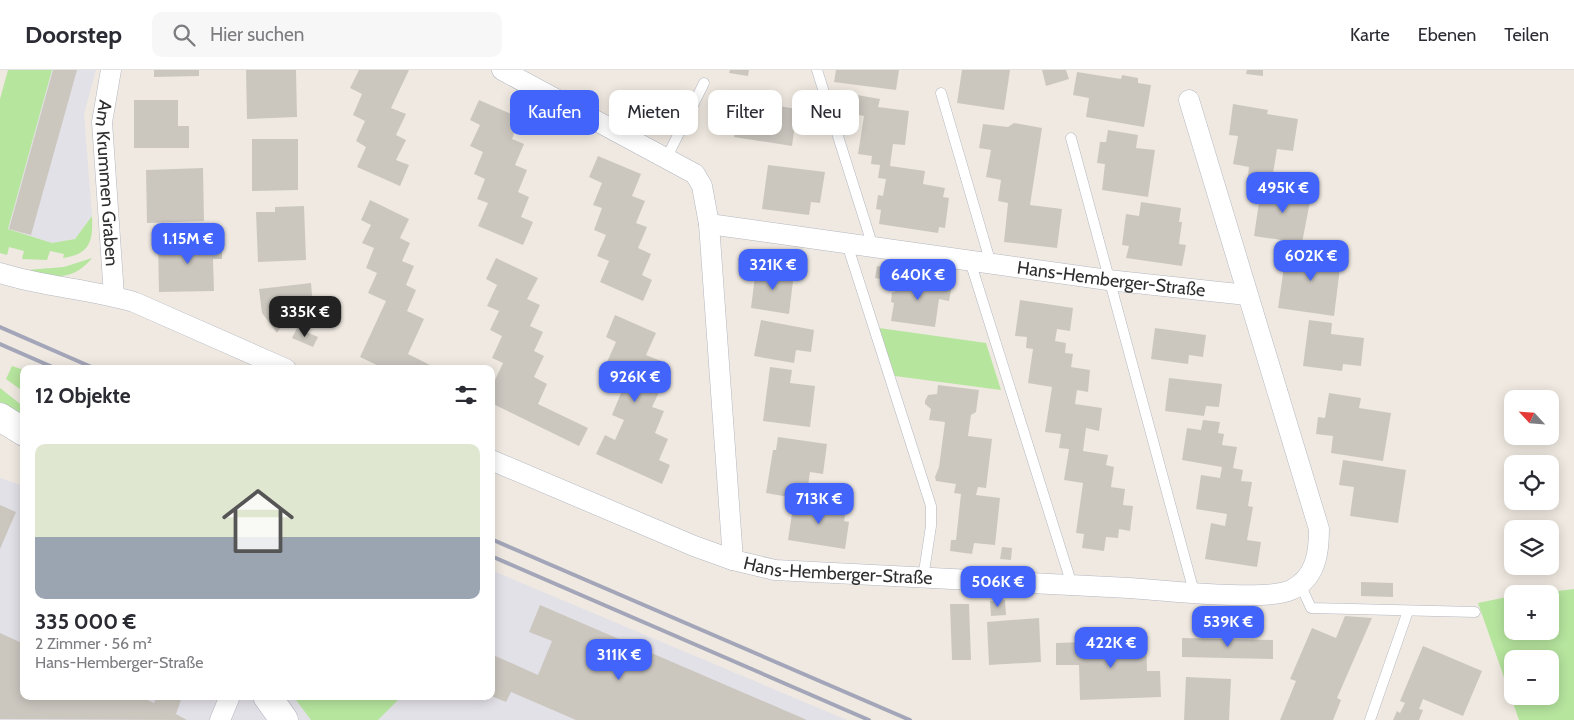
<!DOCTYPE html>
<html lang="de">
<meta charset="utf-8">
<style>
:root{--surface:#fff;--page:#f7f7f7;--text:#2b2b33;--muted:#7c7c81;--line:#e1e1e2;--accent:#4264fb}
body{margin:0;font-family:Cabin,sans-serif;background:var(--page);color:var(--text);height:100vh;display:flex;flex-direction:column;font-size:19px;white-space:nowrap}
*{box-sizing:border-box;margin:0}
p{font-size:16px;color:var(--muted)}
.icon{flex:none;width:28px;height:28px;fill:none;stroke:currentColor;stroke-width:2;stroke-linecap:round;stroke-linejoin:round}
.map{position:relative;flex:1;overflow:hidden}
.panel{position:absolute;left:20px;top:295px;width:475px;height:335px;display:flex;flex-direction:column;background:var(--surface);border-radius:10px;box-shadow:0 2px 12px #0003}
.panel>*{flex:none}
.guide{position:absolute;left:510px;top:20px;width:475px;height:45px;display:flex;gap:10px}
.needle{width:32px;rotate:296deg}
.fabs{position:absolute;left:1504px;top:320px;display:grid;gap:10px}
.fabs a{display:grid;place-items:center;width:55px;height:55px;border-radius:10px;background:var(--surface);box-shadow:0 2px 12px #0003;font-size:25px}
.price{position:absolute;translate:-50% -42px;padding:0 11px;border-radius:10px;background:var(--accent);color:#fff;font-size:16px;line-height:32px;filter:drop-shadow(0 1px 2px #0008)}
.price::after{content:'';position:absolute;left:50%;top:30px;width:15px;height:11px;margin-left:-8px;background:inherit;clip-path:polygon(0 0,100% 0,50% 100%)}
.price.active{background:#222;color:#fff}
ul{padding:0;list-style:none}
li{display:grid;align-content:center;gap:10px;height:265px;padding:0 15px}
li+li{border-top:1px solid var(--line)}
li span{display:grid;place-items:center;height:155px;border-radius:10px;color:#555}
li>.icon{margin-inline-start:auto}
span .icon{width:90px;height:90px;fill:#fffc;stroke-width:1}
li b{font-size:21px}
h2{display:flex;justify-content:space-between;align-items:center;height:60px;padding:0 15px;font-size:21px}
.pill{padding:0 18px;border-radius:10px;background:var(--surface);box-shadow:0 2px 12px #0003;font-size:18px;line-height:45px}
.pill.active{background:var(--accent);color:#fff}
header{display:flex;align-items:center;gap:30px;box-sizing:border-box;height:70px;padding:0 25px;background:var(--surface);border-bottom:1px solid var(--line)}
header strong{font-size:24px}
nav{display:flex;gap:28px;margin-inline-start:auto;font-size:18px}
.search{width:350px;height:45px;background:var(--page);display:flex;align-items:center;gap:12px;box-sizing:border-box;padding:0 18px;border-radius:10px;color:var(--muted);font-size:19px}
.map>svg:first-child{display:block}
</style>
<header>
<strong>Doorstep</strong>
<div class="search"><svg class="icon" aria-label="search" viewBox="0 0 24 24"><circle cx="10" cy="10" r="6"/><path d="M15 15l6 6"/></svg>Hier suchen</div>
<nav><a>Karte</a><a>Ebenen</a><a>Teilen</a></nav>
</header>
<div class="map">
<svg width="1574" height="650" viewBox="0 0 1574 650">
<rect width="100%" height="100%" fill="#efe9e1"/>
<g fill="#e3e1e8">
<polygon points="52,0 96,0 84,44 92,146 75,169 52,173 8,159"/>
<polygon points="0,408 24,416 24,626 491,626 491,500 847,650 0,650"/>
</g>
<g fill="#b6e59e" fill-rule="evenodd">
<path d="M8,0H52L8,159L52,173L75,169L92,146C93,170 91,184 63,188L64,184L50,181L47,190L22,189L24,181L9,177L7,185L0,183V29Z"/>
<path d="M92,188C73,211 53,209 27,200L64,197Z"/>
<polygon points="879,258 986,273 1001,320 895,306"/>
<polygon points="12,296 24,300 24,322 6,309"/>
<polygon points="0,318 24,337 24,348 0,332"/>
<path d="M1574,519V650H1519L1478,533L1512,526V561H1550V524H1535ZM1512,589H1550V626H1512Z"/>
<polygon points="293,626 402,626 378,650 311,650"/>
</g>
<g fill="#cbc7bf">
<polygon points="53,0 77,0 31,165 9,159"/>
<polygon points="154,0 199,0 199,6 154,7"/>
<polygon points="246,0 296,0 297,47 247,49"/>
<polygon points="359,0 409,0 391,38 406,44 396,65 406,70 396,90 409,95 400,116 357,97 366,77 356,71 365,51 353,45 362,24 350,18"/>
<polygon points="730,0 749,0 748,6 729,3"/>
<polygon points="836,0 899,0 896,20 834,12"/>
<polygon points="962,0 1010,0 1004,40 957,33"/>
<polygon points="1042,0 1066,0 1069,9 1046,16"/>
<polygon points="1247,0 1263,0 1263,6 1246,4"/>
<polygon points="1077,2 1121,9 1122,5 1138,8 1138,13 1151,15 1144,57 1086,47 1089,28 1073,25"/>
<polygon points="857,25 880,29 878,37 909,41 905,75 893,74 890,96 925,101 923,114 945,118 943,127 949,128 945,158 939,157 938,163 879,154 881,140 876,139 878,125 883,126 886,109 878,108 880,95 871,94 872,86 858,84 864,46 854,44"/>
<polygon points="134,30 178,30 178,56 189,56 189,78 134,78"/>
<polygon points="479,30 520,48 512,69 524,74 515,95 527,100 518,122 529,127 521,147 533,152 523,175 478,156 488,133 477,129 485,109 474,104 483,82 470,76 480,55 470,50"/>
<polygon points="739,30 797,39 792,76 734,67"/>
<polygon points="1233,34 1268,40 1267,44 1298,49 1293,81 1277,79 1272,110 1248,106 1249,97 1233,94 1238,66 1229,65"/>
<polygon points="1014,53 1042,58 1030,135 1062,139 1057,178 1004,172 1008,133 998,131 1001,110 986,107 991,80 979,78 983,54 1008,57"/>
<polygon points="1108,60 1138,65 1136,78 1155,80 1148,127 1102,120 1105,94 1097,93 1100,72 1106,72"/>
<polygon points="252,69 298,69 298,120 252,121"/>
<polygon points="598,86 641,104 632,126 645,131 636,153 647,157 638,178 651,184 642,205 652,210 643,231 600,212 609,191 597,186 606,165 594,160 602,138 593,135 602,113 589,107"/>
<polygon points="768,95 825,102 820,133 811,132 809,145 762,139"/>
<polygon points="203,98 204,151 147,153 146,100"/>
<polygon points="1283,116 1312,121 1302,173 1254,166 1261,119 1282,122"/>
<polygon points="370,130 409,149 400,168 410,173 402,191 414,196 406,215 416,220 407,241 424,249 408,284 438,299 385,299 360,287 386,231 368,223 377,203 366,198 374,178 362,173 371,155 361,150"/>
<polygon points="1141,132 1181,138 1179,152 1182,152 1179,174 1186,175 1182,196 1126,188 1129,176 1122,175 1126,144 1139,146"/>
<polygon points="304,136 306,190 258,192 256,142 275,142 275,137"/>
<polygon points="222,170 222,189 213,189 214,221 159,222 158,172"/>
<polygon points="1309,170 1332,173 1330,185 1336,186 1334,197 1340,198 1334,246 1278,238 1285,190 1313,194 1314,182 1308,182"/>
<polygon points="496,188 538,208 527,229 540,235 530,256 543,262 534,281 544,286 534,307 547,314 538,334 588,358 579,376 491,333 491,311 494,312 503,293 492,288 502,266 490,260 499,241 487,236 497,215 486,209"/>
<polygon points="877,196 888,198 886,210 875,208"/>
<polygon points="756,198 794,203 789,244 751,238"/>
<polygon points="897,207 952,215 949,231 939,229 935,257 891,251 894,233 891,232 892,222 895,222"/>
<polygon points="311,213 313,238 292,240 277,263 262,243 259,219"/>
<polygon points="1020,230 1073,238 1070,261 1057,259 1055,271 1066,273 1065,283 1073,284 1071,297 1090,300 1088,322 1077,320 1075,334 1102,338 1099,361 1086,358 1083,381 1108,385 1106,395 1114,397 1111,417 1125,419 1123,435 1133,436 1130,461 1119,459 1118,468 1106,467 1104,481 1082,478 1084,464 1076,463 1083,413 1064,410 1069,379 1059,378 1061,364 1045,362 1052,317 1028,313 1033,279 1026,278 1027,267 1015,266"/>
<polygon points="615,245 656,263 646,285 661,291 652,311 662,316 652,337 664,341 655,363 668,369 659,390 670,395 662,414 596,384 605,365 615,370 624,350 612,345 621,323 609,318 618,297 607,292 616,272 606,267"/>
<polygon points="761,250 814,260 811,282 796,280 794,293 754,286"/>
<polygon points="1309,250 1332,253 1331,264 1364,268 1361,296 1343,294 1342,301 1303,296"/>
<polygon points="297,258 318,267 313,277 292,268"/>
<polygon points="1155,258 1206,265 1203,287 1189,285 1188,294 1151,289"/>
<polygon points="770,297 792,300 790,313 815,316 810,357 763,351"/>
<polygon points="1169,308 1222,314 1219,337 1206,336 1204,346 1165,341"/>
<polygon points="938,315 979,320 976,342 971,345 968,366 992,369 986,418 978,417 976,425 1000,428 995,475 974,473 972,484 950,481 951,470 956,470 961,424 954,423 956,414 936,411 935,407 939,397 945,352 929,350 931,339 925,334 925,331 928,325 937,324"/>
<polygon points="1329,323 1361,328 1359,338 1391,343 1383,391 1331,383 1333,366 1316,364 1318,347 1325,348"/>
<polygon points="1203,350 1220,352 1218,363 1224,364 1222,375 1237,377 1233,398 1243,400 1241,411 1252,412 1248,436 1253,437 1247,470 1261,472 1257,497 1205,489 1211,453 1225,456 1227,444 1196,439 1201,405 1220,408 1222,397 1182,390 1187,358 1201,360"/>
<polygon points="778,367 827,374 823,404 810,402 808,416 791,414 789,427 766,423 773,380 776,380"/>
<polygon points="1343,390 1406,400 1398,453 1350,446 1354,417 1339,415"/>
<polygon points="794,431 834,438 835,433 847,435 844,451 849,452 845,479 788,470"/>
<polygon points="0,435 16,442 0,479"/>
<polygon points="1002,477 1012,478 1011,490 1000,489"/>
<polygon points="1361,512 1393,513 1393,527 1361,526"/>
<polygon points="1005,530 1006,545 991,546 990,531"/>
<polygon points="950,534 969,534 971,590 952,590"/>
<polygon points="540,535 807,650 576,650 511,622 506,632 491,626 491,584 538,605 552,571 529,562"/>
<polygon points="1345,546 1372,548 1337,628 1341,630 1333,650 1280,650 1296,611 1290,609 1312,558 1336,568"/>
<polygon points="1039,548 1041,592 989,595 987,552"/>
<polygon points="0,563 24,574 24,626 139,626 154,633 157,626 171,626 181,630 176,644 187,650 0,649"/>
<polygon points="1182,568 1273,570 1273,589 1182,587"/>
<polygon points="1146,570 1147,601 1160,601 1161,627 1080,630 1079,595 1056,595 1056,573"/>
<polygon points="1423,576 1482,601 1463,646 1423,629 1419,639 1423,640 1419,650 1393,650 1397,641 1400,643 1405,633 1400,631"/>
<polygon points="1186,607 1231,609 1229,650 1184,650"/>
</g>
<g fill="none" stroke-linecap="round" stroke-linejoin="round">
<defs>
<g id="lane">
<polyline points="817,0 873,177"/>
<polyline points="941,23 991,194"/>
<polyline points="1071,68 1194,522"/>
<polyline points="666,89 704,13"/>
<polyline points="847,174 931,436 931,456 923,508"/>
<polyline points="970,191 1072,515"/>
<polyline points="1300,514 1311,538 1475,542"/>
<polyline points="1370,650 1408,541"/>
</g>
<g id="street">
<path id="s1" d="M111,0L102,52L114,226"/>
<polyline points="502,0 695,104 702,116 709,154 733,490"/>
<path id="s2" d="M709,154L1108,210L1247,225"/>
<path d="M0,203C44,217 90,219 134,232L286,299"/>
<path id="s3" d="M491,390L694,476L733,490L775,500C893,507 1011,511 1129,518C1162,520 1265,532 1291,520C1316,508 1319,483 1319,459L1189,30"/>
<polyline points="220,650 230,626"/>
</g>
<g id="secondary">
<polyline points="0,347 24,362"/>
<polyline points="267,626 284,650"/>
</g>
</defs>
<use href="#lane" stroke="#b4b7c1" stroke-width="11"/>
<use href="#street" stroke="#b4b7c1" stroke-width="21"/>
<use href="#secondary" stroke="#b4b7c1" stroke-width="29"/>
<use href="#lane" stroke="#fff" stroke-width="10"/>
<use href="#street" stroke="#fff" stroke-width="20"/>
<use href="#secondary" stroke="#fff" stroke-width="28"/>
<g stroke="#a3a6b8" stroke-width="4">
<polyline points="0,257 96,299"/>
<polyline points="0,274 57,299"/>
<polyline points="491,469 910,650"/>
<polyline points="491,486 869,650"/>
</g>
</g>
<g text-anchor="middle" stroke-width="4" stroke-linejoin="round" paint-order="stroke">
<g font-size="18" fill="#2e2e2e" stroke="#fff">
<text dy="6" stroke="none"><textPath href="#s1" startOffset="114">Am Krummen Graben</textPath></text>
<text dy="6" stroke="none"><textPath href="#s2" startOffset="406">Hans-Hemberger-Straße</textPath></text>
<text dy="6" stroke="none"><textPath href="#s3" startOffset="368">Hans-Hemberger-Straße</textPath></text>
</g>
</g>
</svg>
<div class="fabs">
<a><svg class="needle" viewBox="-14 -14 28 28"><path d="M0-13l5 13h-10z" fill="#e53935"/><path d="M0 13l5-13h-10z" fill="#7c7c81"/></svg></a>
<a><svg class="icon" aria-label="locate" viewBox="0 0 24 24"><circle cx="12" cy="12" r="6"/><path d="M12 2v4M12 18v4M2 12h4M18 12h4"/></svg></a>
<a><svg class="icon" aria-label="layers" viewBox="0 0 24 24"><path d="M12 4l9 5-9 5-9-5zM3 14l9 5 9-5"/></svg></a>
<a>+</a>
<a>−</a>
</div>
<b class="price" style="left:1283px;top:144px">495K €</b>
<b class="price" style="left:188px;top:195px">1.15M €</b>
<b class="price" style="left:1311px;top:212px">602K €</b>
<b class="price" style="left:773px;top:221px">321K €</b>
<b class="price" style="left:918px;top:231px">640K €</b>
<b class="price active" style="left:305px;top:268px">335K €</b>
<b class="price" style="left:635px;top:333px">926K €</b>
<b class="price" style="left:819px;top:455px">713K €</b>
<b class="price" style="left:998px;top:538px">506K €</b>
<b class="price" style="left:1228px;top:578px">539K €</b>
<b class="price" style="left:1111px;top:599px">422K €</b>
<b class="price" style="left:619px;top:611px">311K €</b>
<div class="guide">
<a class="pill active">Kaufen</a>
<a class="pill">Mieten</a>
<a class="pill">Filter</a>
<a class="pill">Neu</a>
</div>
<section class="panel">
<h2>12 Objekte<svg class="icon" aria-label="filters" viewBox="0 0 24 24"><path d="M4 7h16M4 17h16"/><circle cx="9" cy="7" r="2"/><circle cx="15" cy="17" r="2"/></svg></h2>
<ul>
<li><span style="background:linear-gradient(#dfe7d0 60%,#9aa5b1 0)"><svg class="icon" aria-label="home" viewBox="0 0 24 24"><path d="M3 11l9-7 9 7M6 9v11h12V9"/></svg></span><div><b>335 000 €</b><p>2 Zimmer · 56 m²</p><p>Hans-Hemberger-Straße</p></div></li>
</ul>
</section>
</div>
